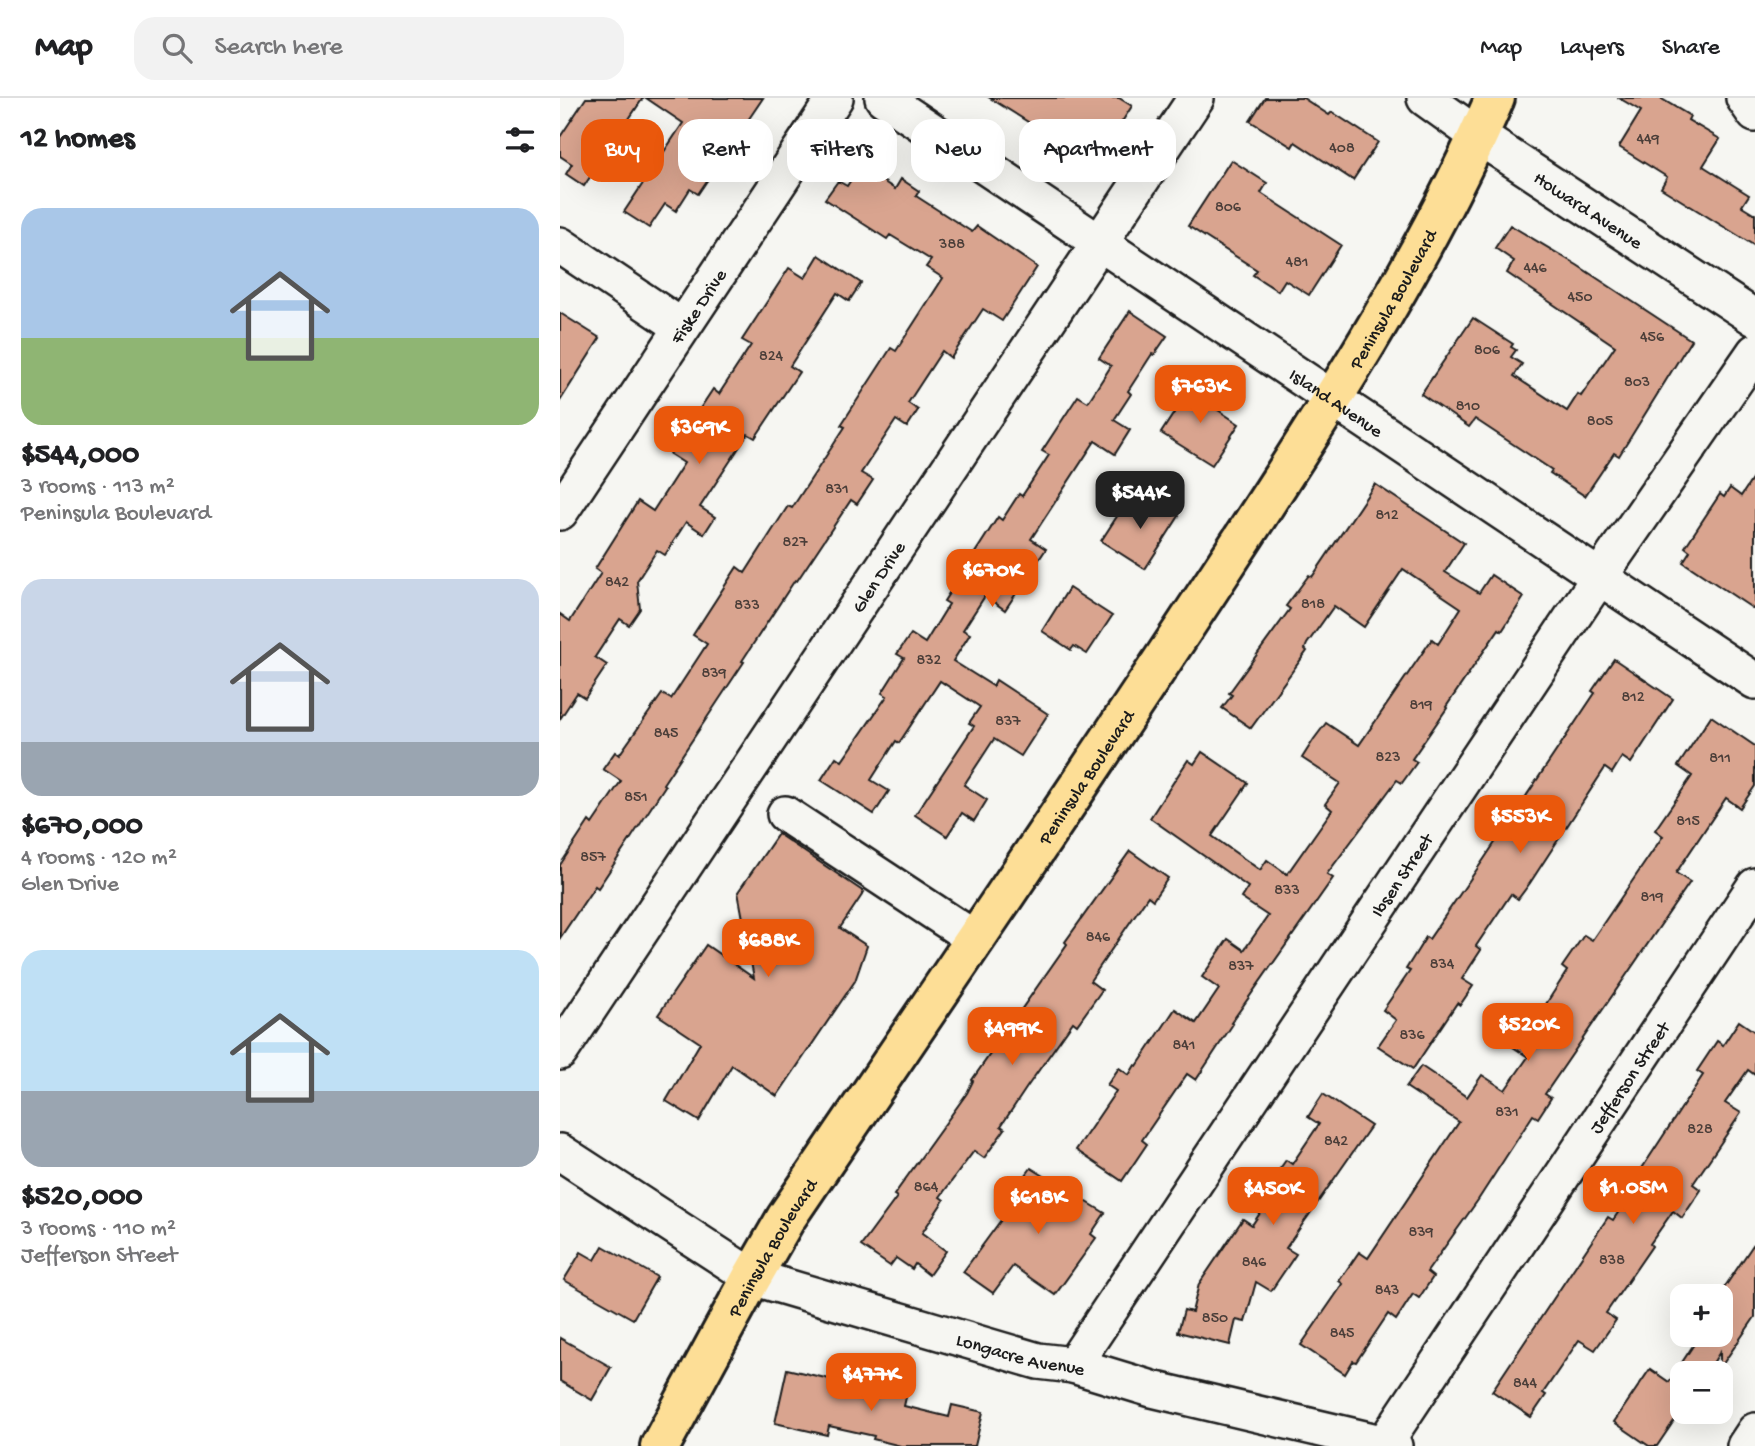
<!DOCTYPE html>
<meta charset="utf-8">
<style>
:root{--surface:#fff;--page:#f2f2f2;--text:#202124;--muted:#757577;--line:#e0e0e0;--accent:#ea580c}
body{margin:0;font-family:"Gochi Hand",sans-serif;background:var(--page);color:var(--text);height:100vh;display:flex;flex-direction:column;font-size:26px;white-space:nowrap}
*{box-sizing:border-box;margin:0}
p{font-size:23px;color:var(--muted)}
.icon{flex:none;width:38px;height:38px;fill:none;stroke:currentColor;stroke-width:2;stroke-linecap:round;stroke-linejoin:round}
.map{position:relative;flex:1;overflow:hidden}
.panel{display:flex;flex-direction:column;background:var(--surface);width:560px}
.panel>*{flex:none}
.top-card{position:absolute;left:21px;top:21px;width:665px;height:63px;display:flex;gap:14px}
.buttons{position:absolute;left:1110px;top:1186px;display:grid;gap:14px}
.buttons a{display:grid;place-items:center;width:63px;height:63px;border-radius:14px;background:var(--surface);box-shadow:0 7px 28px #0002;font-size:35px}
.price{position:absolute;translate:-50% -60px;padding:0 16px;border-radius:14px;background:var(--accent);color:#fff;font-size:23px;line-height:46px;filter:drop-shadow(0 2px 4px #0008)}
.price::after{content:'';position:absolute;left:50%;top:42px;width:21px;height:16px;margin-left:-10px;background:inherit;clip-path:polygon(0 0,100% 0,50% 100%)}
.price.on{background:#222;color:#fff}
ul{padding:0;list-style:none}
li{display:grid;align-content:center;gap:14px;height:371px;padding:0 21px}
li span{display:grid;place-items:center;height:217px;border-radius:21px;color:#555}
li>.icon{margin-inline-start:auto}
span .icon{width:126px;height:126px;fill:#fffc;stroke-width:1}
li b{font-size:30px}
h2{display:flex;justify-content:space-between;align-items:center;height:84px;padding:0 21px;font-size:30px}
.tag{padding:0 24px;border-radius:21px;background:var(--surface);box-shadow:0 7px 28px #0002;font-size:24px;line-height:63px}
.tag.on{background:var(--accent);color:#fff}
header{display:flex;align-items:center;gap:42px;box-sizing:border-box;height:98px;padding:0 35px;background:var(--surface);border-bottom:2px solid var(--line)}
header strong{font-size:33px}
nav{display:flex;gap:38px;margin-inline-start:auto;font-size:24px}
.search{width:490px;height:63px;background:var(--page);display:flex;align-items:center;gap:18px;box-sizing:border-box;padding:0 24px;border-radius:21px;color:var(--muted);font-size:26px}
main{display:flex;flex:1;min-height:0}
.map>svg:first-child{display:block}
</style>
<header>
<strong>Map</strong>
<div class="search"><svg class="icon" aria-label="search" viewBox="0 0 24 24"><circle cx="10" cy="10" r="6"/><path d="M15 15l6 6"/></svg>Search here</div>
<nav><a>Map</a><a>Layers</a><a>Share</a></nav>
</header>
<main>
<section class="panel">
<h2>12 homes<svg class="icon" aria-label="filters" viewBox="0 0 24 24"><path d="M4 7h16M4 17h16"/><circle cx="9" cy="7" r="2"/><circle cx="15" cy="17" r="2"/></svg></h2>
<ul>
<li><span style="background:linear-gradient(#a9c7e8 60%,#8fb573 0)"><svg class="icon" aria-label="home" viewBox="0 0 24 24"><path d="M3 11l9-7 9 7M6 9v11h12V9"/></svg></span><div><b>$544,000</b><p>3 rooms · 113 m²</p><p>Peninsula Boulevard</p></div></li>
<li><span style="background:linear-gradient(#c9d6e8 75%,#9aa5b1 0)"><svg class="icon" aria-label="home" viewBox="0 0 24 24"><path d="M3 11l9-7 9 7M6 9v11h12V9"/></svg></span><div><b>$670,000</b><p>4 rooms · 120 m²</p><p>Glen Drive</p></div></li>
<li><span style="background:linear-gradient(#bfe0f5 65%,#9aa5b1 0)"><svg class="icon" aria-label="home" viewBox="0 0 24 24"><path d="M3 11l9-7 9 7M6 9v11h12V9"/></svg></span><div><b>$520,000</b><p>3 rooms · 110 m²</p><p>Jefferson Street</p></div></li>
</ul>
</section>
<div class="map">
<svg width="1195" height="1348" viewBox="0 0 1195 1348">
<rect width="100%" height="100%" fill="#f6f6f2"/>
<filter id="ink" filterUnits="userSpaceOnUse"><feTurbulence type="fractalNoise" baseFrequency=".0143" numOctaves="2"/><feDisplacementMap in="SourceGraphic" scale="14" xChannelSelector="R" yChannelSelector="G"/><feConvolveMatrix kernelMatrix="1 2 1 2 8 2 1 2 1" color-interpolation-filters="sRGB"/></filter>
<g filter="url(#ink)">
<g fill="#d9a48f" stroke="#1c1c1c" stroke-width="2">
<polygon points="26,0 83,0 24,88 6,76 12,66 0,58 0,39"/>
<polygon points="86,0 203,0 138,96 130,91 116,113 105,106 89,130 64,114 123,25"/>
<polygon points="430,0 559,0 572,8 535,66"/>
<polygon points="705,0 743,0 769,17 772,14 818,44 793,82 735,44 732,49 690,23"/>
<polygon points="1059,0 1100,0 1130,18 1128,22 1160,41 1143,68 1189,97 1182,108 1195,116 1195,148 1101,90 1107,79 1059,49 1081,13"/>
<polygon points="671,62 707,85 701,95 781,147 749,197 725,182 718,193 693,177 697,172 628,128"/>
<polygon points="300,68 335,91 341,81 359,93 356,98 412,134 417,128 477,169 442,223 423,211 391,260 382,253 348,305 358,312 347,329 336,322 301,375 313,382 297,406 291,402 237,483 235,482 182,563 184,564 103,686 105,688 66,748 38,790 35,788 0,840 0,767 29,723 32,726 61,683 43,671 55,654 59,657 102,596 111,601 147,546 133,537 177,469 185,475 228,408 232,410 285,329 281,327 331,250 336,253 383,180 366,169 371,162 330,137 327,141 265,101 278,83 287,88"/>
<polygon points="950,127 1017,167 1131,242 1059,358 1054,355 1025,398 990,375 992,372 915,321 909,329 861,296 913,220 953,246 951,249 956,252 951,259 962,266 954,278 1007,313 1018,296 1021,298 1055,248 947,175 954,163 935,150"/>
<polygon points="259,157 301,185 289,203 277,195 230,268 239,274 195,340 188,336 140,409 155,419 144,436 126,424 105,457 97,452 77,483 80,511 69,527 60,521 35,559 47,567 25,600 17,595 0,621 0,516 10,523 41,475 35,471 78,403 93,413 124,365 110,356 153,291 159,296 191,247 182,242 229,170 245,180"/>
<polygon points="570,213 607,238 594,257 592,256 568,293 571,296 554,322 570,332 555,356 535,343 471,441 486,451 445,512 425,498 403,532 410,536 393,563 433,588 436,582 488,616 461,658 434,641 404,687 427,702 414,723 402,715 387,738 355,717 414,628 409,625 420,609 380,583 339,645 336,643 311,682 329,693 314,716 261,682 276,659 282,663 327,598 322,595 344,560 337,556 351,536 365,545 389,506 384,503 438,419 442,422 459,396 462,398 489,357 482,353 518,298 528,304 551,268 539,260"/>
<polygon points="0,215 40,240 0,303"/>
<polygon points="636,281 654,292 646,304 679,326 652,367 601,335"/>
<polygon points="1195,377 1195,512 1123,464 1130,453 1125,449 1160,396 1164,399 1170,390 1181,398"/>
<polygon points="815,386 904,445 885,474 919,495 931,477 964,499 942,533 939,531 886,609 887,610 852,661 857,664 842,685 837,682 767,776 773,780 671,925 673,926 636,982 627,976 582,1042 587,1046 562,1083 516,1052 556,993 547,987 559,970 569,977 575,967 577,968 615,911 636,925 659,891 642,879 668,841 684,852 708,818 681,800 688,789 590,720 628,662 634,666 642,654 688,685 652,738 700,772 707,762 727,776 772,712 765,706 780,685 742,660 754,641 766,625 799,647 872,541 878,546 901,510 843,471 804,529 774,508 747,546 745,551 747,553 691,630 662,610 672,597 669,595 730,511 726,508 749,477 752,479"/>
<polygon points="590,399 619,418 585,471 541,443 567,403 581,411"/>
<polygon points="509,490 552,518 527,556 514,548 511,552 482,533"/>
<polygon points="1054,561 1113,601 1071,665 1062,659 1052,675 1045,670 970,785 958,801 951,796 916,848 921,852 902,881 913,888 900,907 897,905 853,971 818,948 836,922 823,912 850,873 846,871 866,839 869,841 924,761 1035,595 1032,593"/>
<polygon points="1151,618 1195,648 1195,688 1180,710 1166,700 1116,775 1130,784 985,996 991,1000 978,1020 973,1017 918,1102 867,1174 873,1179 859,1200 853,1196 836,1222 828,1216 796,1264 793,1263 785,1276 741,1247 783,1186 779,1183 799,1154 808,1160 899,1024 846,989 861,968 907,999 922,977 945,992 968,959 947,945 969,911 979,917 1007,873 1002,869 1024,837 1032,842 1103,738 1095,732 1132,678 1118,668"/>
<polygon points="218,736 304,794 280,830 307,848 295,883 217,998 172,967 139,1023 106,1003 140,945 98,917 146,847 194,880 178,794"/>
<polygon points="570,753 608,780 593,802 588,798 530,883 542,892 517,927 513,924 467,989 441,1028 445,1031 424,1060 414,1053 380,1099 384,1102 362,1135 386,1153 369,1177 355,1166 352,1171 336,1160 330,1168 301,1148 337,1099 334,1097 407,995 413,983 412,982 507,846 505,844"/>
<polygon points="1179,923 1195,934 1195,977 1188,972 1165,1005 1181,1015 1133,1086 1141,1092 1122,1120 1113,1113 1090,1146 1092,1148 1046,1215 1056,1222 1035,1252 1019,1242 983,1295 986,1297 971,1319 932,1293 1048,1119 1053,1122 1079,1084 1075,1081 1143,977 1137,973 1157,943 1163,947"/>
<polygon points="763,996 811,1028 726,1150 736,1156 711,1193 696,1184 685,1224 676,1222 670,1247 618,1234 624,1212 632,1214 639,1186 683,1121 692,1127 719,1087 712,1082 726,1062 732,1066 759,1026 748,1019"/>
<polygon points="471,1070 545,1115 531,1136 536,1140 495,1197 453,1168 433,1195 403,1174 460,1096 455,1092"/>
<polygon points="1195,1144 1195,1219 1160,1270 1160,1254 1146,1276 1122,1276 1122,1311 1097,1348 1089,1348 1054,1324 1090,1271 1109,1284 1140,1237 1160,1237 1160,1196"/>
<polygon points="43,1148 97,1179 73,1221 4,1182 21,1154 35,1162"/>
<polygon points="0,1240 51,1269 32,1302 0,1283"/>
<polygon points="227,1271 291,1286 291,1282 347,1295 344,1308 389,1319 392,1307 423,1314 415,1348 341,1348 313,1341 314,1338 269,1328 267,1337 215,1325"/>
</g>
<g fill="none" stroke-linecap="round" stroke-linejoin="round">
<defs>
<g id="minor">
<path id="s1" d="M323,0L1195,583"/>
<path id="s2" d="M865,0L918,38L1195,220"/>
<polyline points="1184,0 1195,16"/>
<polyline points="0,147 122,229"/>
<path id="s3" d="M0,414L275,0"/>
<polyline points="225,716 415,841"/>
<path id="s4" d="M0,954L636,0"/>
<path id="s5" d="M0,1054L192,1179L478,1263L513,1267L592,1291L834,1348"/>
<path id="s6" d="M513,1267L1040,478L1195,254"/>
<path id="s7" d="M824,1346L1195,788"/>
<polyline points="1185,1348 1195,1333"/>
</g>
<g id="major">
<path id="s8" d="M100,1348L192,1179L226,1120C367,912 509,705 647,495C752,335 858,176 935,0"/>
</g>
</defs>
<use href="#minor" stroke="#1c1c1c" stroke-width="40"/>
<use href="#major" stroke="#1c1c1c" stroke-width="44"/>
<use href="#minor" stroke="#f6f6f2" stroke-width="35"/>
<use href="#major" stroke="#fdde96" stroke-width="38"/>
</g>
</g>
<g text-anchor="middle" stroke-width="5" stroke-linejoin="round" paint-order="stroke">
<g font-size="16" fill="#4b3e39">
<text x="1088" y="45">449</text>
<text x="782" y="54">408</text>
<text x="668" y="113">806</text>
<text x="392" y="150">388</text>
<text x="737" y="168">481</text>
<text x="975" y="174">446</text>
<text x="1020" y="203">450</text>
<text x="1092" y="243">456</text>
<text x="927" y="256">806</text>
<text x="211" y="262">824</text>
<text x="1077" y="288">803</text>
<text x="908" y="312">810</text>
<text x="1040" y="327">805</text>
<text x="277" y="395">831</text>
<text x="827" y="421">812</text>
<text x="235" y="448">827</text>
<text x="57" y="488">842</text>
<text x="753" y="510">818</text>
<text x="187" y="511">833</text>
<text x="369" y="566">832</text>
<text x="154" y="579">839</text>
<text x="1073" y="603">812</text>
<text x="861" y="611">819</text>
<text x="448" y="627">837</text>
<text x="106" y="639">845</text>
<text x="828" y="663">823</text>
<text x="1160" y="664">811</text>
<text x="76" y="703">851</text>
<text x="1128" y="727">815</text>
<text x="33" y="763">857</text>
<text x="727" y="796">833</text>
<text x="1092" y="803">819</text>
<text x="538" y="843">846</text>
<text x="882" y="870">834</text>
<text x="681" y="872">837</text>
<text x="852" y="941">836</text>
<text x="624" y="951">841</text>
<text x="947" y="1018">831</text>
<text x="1140" y="1035">828</text>
<text x="776" y="1047">842</text>
<text x="366" y="1093">864</text>
<text x="861" y="1138">839</text>
<text x="1052" y="1166">838</text>
<text x="694" y="1168">846</text>
<text x="827" y="1196">843</text>
<text x="655" y="1224">850</text>
<text x="782" y="1239">845</text>
<text x="965" y="1289">844</text>
</g>
<g font-size="19" fill="#1c1c1c" stroke="#f6f6f2">
<text dy="7" stroke="none"><textPath href="#s2" startOffset="198">Howard Avenue</textPath></text>
<text dy="7" stroke="none"><textPath href="#s8" startOffset="1362">Peninsula Boulevard</textPath></text>
<text dy="7" stroke="none"><textPath href="#s3" startOffset="248">Fiske Drive</textPath></text>
<text dy="7" stroke="none"><textPath href="#s1" startOffset="546">Island Avenue</textPath></text>
<text dy="7" stroke="none"><textPath href="#s4" startOffset="572">Glen Drive</textPath></text>
<text dy="7" stroke="none"><textPath href="#s8" startOffset="794">Peninsula Boulevard</textPath></text>
<text dy="7" stroke="none"><textPath href="#s6" startOffset="590">Ibsen Street</textPath></text>
<text dy="7" stroke="none"><textPath href="#s7" startOffset="441">Jefferson Street</textPath></text>
<text dy="7" stroke="none"><textPath href="#s8" startOffset="228">Peninsula Boulevard</textPath></text>
<text dy="7" stroke="none"><textPath href="#s5" startOffset="509">Longacre Avenue</textPath></text>
</g>
</g>
</svg>
<div class="buttons">
<a>+</a>
<a>−</a>
</div>
<b class="price" style="left:640px;top:327px">$763K</b>
<b class="price" style="left:139px;top:368px">$369K</b>
<b class="price on" style="left:580px;top:433px">$544K</b>
<b class="price" style="left:432px;top:511px">$670K</b>
<b class="price" style="left:960px;top:757px">$553K</b>
<b class="price" style="left:208px;top:881px">$688K</b>
<b class="price" style="left:968px;top:965px">$520K</b>
<b class="price" style="left:452px;top:969px">$499K</b>
<b class="price" style="left:1073px;top:1128px">$1.05M</b>
<b class="price" style="left:713px;top:1129px">$450K</b>
<b class="price" style="left:478px;top:1138px">$618K</b>
<b class="price" style="left:311px;top:1315px">$477K</b>
<div class="top-card">
<a class="tag on">Buy</a>
<a class="tag">Rent</a>
<a class="tag">Filters</a>
<a class="tag">New</a>
<a class="tag">Apartment</a>
</div>
</div>
</main>
